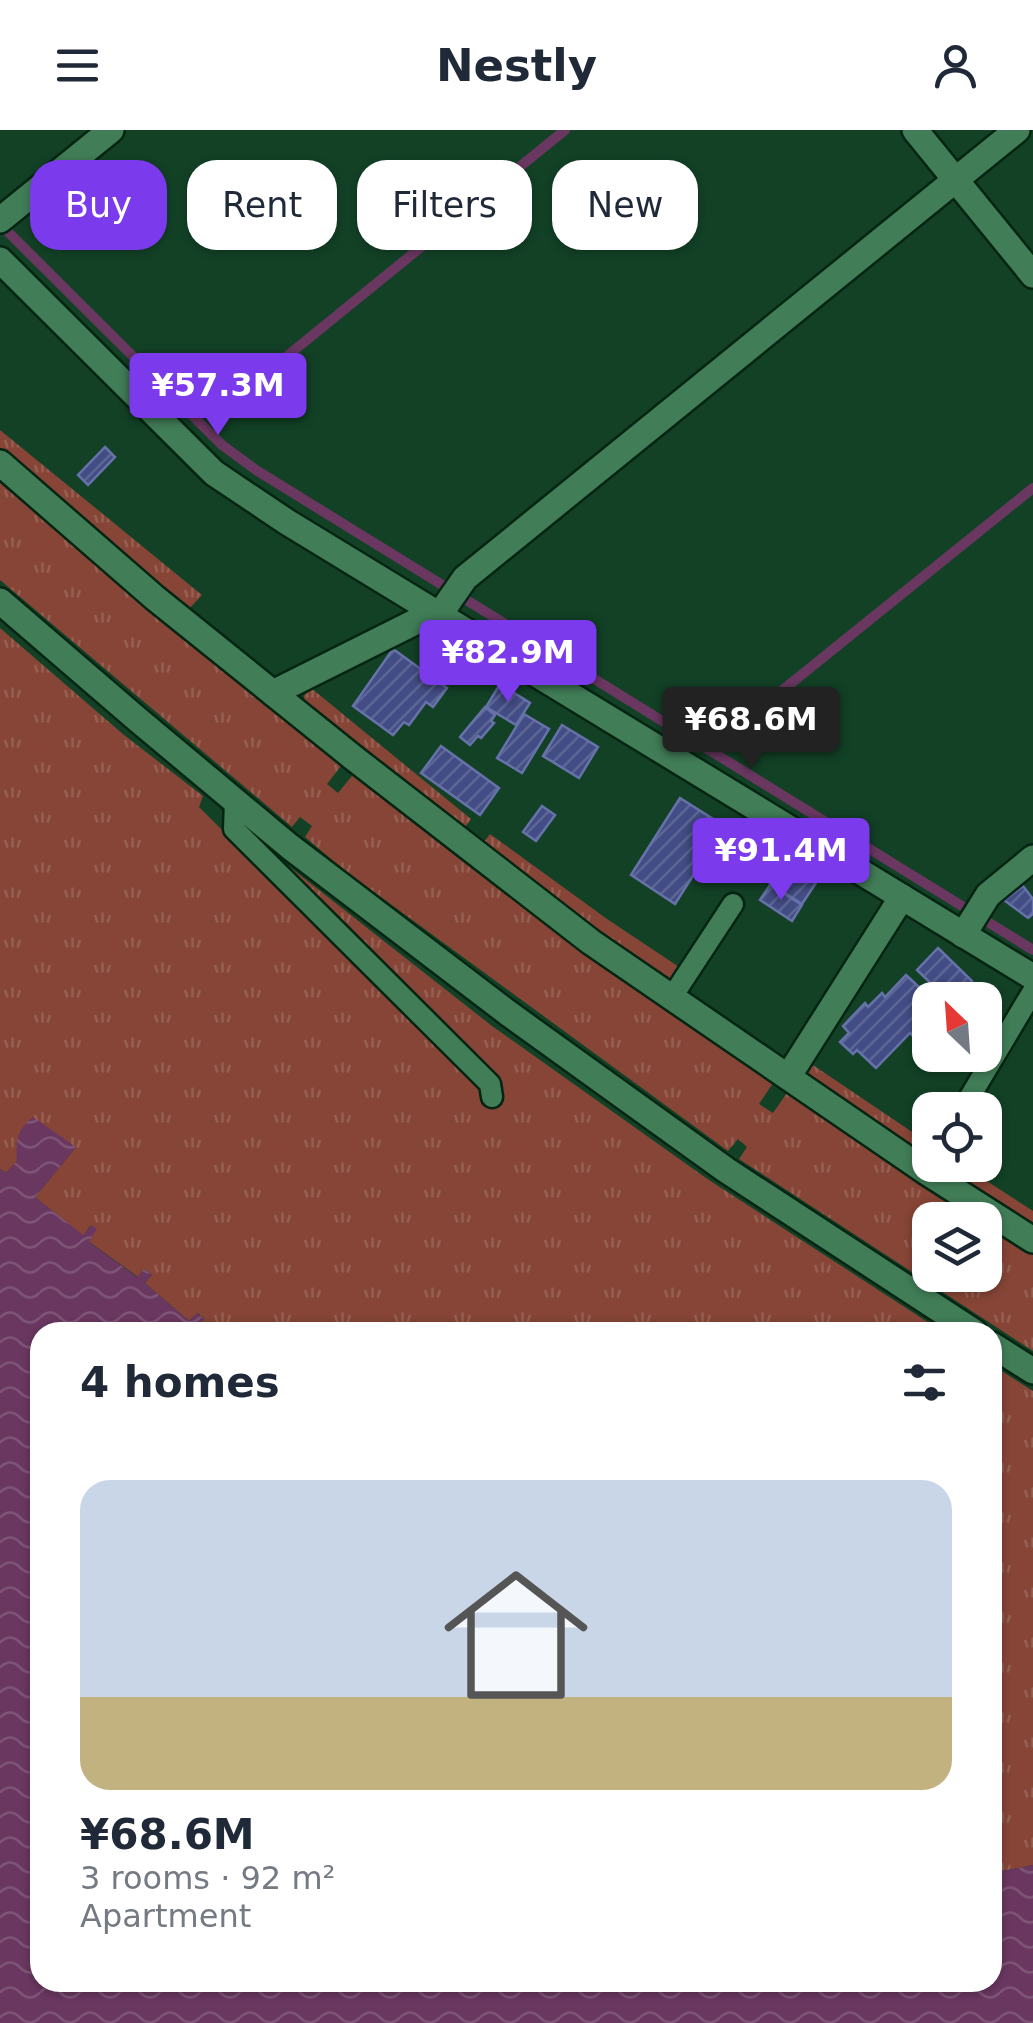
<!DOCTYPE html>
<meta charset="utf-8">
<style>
:root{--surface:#fff;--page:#f2f2f3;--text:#1f2937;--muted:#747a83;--line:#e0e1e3;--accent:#7c3aed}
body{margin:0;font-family:"DejaVu Sans",sans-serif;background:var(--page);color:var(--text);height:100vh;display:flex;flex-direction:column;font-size:38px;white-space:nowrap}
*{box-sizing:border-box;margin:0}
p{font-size:32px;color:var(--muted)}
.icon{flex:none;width:55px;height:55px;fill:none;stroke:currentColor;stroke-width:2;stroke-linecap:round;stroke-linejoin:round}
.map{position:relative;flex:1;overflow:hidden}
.panel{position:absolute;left:30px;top:1192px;width:972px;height:670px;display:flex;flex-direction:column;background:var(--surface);border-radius:30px;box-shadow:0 2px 8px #0004}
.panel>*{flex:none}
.top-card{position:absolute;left:30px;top:30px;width:975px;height:90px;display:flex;gap:20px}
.needle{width:65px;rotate:335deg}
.tools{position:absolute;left:912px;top:852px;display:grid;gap:20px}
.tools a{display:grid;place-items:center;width:90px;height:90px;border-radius:20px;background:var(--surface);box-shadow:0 2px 8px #0004;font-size:50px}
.price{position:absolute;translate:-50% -85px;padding:0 22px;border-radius:10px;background:var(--accent);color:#fff;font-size:32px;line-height:65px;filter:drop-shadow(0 2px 5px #0008)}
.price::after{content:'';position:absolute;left:50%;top:60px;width:30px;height:22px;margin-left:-15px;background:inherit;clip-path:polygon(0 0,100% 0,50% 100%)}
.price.active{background:#222;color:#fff}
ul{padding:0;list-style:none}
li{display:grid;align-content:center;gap:20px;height:530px;padding:0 50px}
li+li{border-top:2px solid var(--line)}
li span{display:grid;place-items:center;height:310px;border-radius:30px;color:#555}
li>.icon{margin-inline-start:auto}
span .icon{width:180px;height:180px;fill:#fffc;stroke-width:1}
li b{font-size:42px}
h2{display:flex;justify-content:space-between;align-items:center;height:120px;padding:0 50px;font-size:42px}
.tag{padding:0 35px;border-radius:30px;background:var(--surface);box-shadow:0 2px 8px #0004;font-size:35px;line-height:90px}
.tag.active{background:var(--accent);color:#fff}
header{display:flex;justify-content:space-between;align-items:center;height:130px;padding:0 50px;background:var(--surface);font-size:45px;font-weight:700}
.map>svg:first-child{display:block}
</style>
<header><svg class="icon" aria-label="menu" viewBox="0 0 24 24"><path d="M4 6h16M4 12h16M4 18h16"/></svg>Nestly<svg class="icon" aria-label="person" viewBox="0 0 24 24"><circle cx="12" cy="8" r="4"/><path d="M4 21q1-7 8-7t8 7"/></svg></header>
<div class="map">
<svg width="1033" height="1893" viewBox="0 0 1033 1893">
<defs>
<pattern id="grass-tufts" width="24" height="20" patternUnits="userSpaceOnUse" patternTransform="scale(2.5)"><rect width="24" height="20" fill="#864536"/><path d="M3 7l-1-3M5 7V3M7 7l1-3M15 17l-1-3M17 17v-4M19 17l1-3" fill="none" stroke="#955f52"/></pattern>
<pattern id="water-waves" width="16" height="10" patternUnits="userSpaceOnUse" patternTransform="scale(2.5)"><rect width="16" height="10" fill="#6a3761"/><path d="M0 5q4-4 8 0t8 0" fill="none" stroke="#7e5476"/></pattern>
<pattern id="building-hatch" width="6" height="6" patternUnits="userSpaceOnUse" patternTransform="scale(2.5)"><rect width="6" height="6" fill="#434d85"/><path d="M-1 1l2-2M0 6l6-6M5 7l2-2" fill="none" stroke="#5c6695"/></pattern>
</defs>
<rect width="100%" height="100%" fill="#124126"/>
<g fill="url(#grass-tufts)">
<polygon points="0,300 202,465 188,480 0,321"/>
<polygon points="0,345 344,632 327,654 338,663 356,641 775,950 759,974 773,983 789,960 983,1090 930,1090 930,1145 985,1145 985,1091 1033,1122 1033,1221 739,1029 747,1017 738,1009 728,1021 344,740 305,707 312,696 300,687 292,697 0,450"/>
<polygon points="0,498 124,605 203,666 199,677 415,892 263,716 492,896 706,1048 943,1202 202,1202 196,1198 204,1189 198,1183 189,1191 145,1153 152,1145 144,1139 138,1147 88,1111 91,1095 83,1106 35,1067 76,1017 17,1031 6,1043 0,1039"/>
<polygon points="311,558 471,689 463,700 305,580 304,566"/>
<polygon points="490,704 607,789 682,839 671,854 481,716"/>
<polygon points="804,929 930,1014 926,1023 919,1025 805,950"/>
<polygon points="944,1035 962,1035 1033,1081 1033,1099 942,1039"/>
<polygon points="992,1235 1033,1261 1033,1735 1003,1741 992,1732"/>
</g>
<path fill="url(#water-waves)" d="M33,987L76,1017L35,1067L83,1105L92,1095L97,1099L89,1112L137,1147L144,1139L152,1145L145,1153L189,1191L197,1183L204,1189L196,1198L202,1202H40V1852H992L993,1732L1003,1741L1033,1735V1893H0V1039L6,1043L17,1031C15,1014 17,998 33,987Z"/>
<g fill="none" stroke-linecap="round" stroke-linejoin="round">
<g stroke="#6a3761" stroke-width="10">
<polyline points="0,94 222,315 256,340 1033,820"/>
<polyline points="217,283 565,0"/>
<polyline points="722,609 1033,358"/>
</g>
</g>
<g fill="url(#building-hatch)" stroke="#6672a9" stroke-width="2.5">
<polygon points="105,317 115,327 88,355 78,345"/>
<polygon points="393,519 447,558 433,577 426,572 409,595 404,592 393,605 353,576"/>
<polygon points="500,554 530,573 516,595 486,577"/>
<polygon points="485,577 495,585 491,591 494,593 481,608 478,606 470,615 460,607"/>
<polygon points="524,584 549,599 522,643 497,628"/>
<polygon points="562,595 598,617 579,648 543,626"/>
<polygon points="441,616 499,658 480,685 421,643"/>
<polygon points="680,668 724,696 706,725 711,728 701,744 696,741 675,774 631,745"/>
<polygon points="542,676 555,685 536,711 523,702"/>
<polygon points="777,712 823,742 802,774 756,744"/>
<polygon points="770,755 802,775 792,791 760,770"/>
<polygon points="1023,756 1033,769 1033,784 1028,788 1004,770"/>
<polygon points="938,818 972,851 964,859 968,863 962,870 948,870 917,840"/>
<polygon points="906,845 933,870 930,870 930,899 918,911 910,903 876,938 857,920 853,924 840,912 849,903 843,896 865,873 868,877 882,863 885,867"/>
</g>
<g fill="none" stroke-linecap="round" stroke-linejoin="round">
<defs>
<g id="service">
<polyline points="235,670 234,699 490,954 492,967"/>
<polyline points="672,867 733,774"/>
<polyline points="962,980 1033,861"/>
</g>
<g id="minor">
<polyline points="915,0 1033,145"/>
<polyline points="0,90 111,0"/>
<polyline points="0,130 214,343 287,392 1033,847"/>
<polyline points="0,333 155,468 355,629 591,812 925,1041 1033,1110"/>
<polyline points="0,471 137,589 289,716 508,883 726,1040 974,1202"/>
<polyline points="440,484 465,448 1017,0"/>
<polyline points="273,563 435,482"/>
<polyline points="963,805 988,765 1033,728"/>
<polyline points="788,947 902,767"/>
<polyline points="992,1215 1033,1241"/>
</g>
</defs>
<use href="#service" stroke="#052513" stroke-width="25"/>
<use href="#minor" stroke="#052513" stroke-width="30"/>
<use href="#service" stroke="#417d57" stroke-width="20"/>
<use href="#minor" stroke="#417d57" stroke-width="25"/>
</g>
</svg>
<div class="tools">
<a><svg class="needle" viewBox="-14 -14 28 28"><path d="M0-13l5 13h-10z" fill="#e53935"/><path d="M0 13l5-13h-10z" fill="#747a83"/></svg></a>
<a><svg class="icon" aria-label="locate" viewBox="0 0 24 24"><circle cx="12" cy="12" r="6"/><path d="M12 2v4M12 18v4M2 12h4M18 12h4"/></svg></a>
<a><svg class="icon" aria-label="layers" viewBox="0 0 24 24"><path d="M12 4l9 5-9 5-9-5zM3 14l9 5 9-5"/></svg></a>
</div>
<b class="price" style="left:218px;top:308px">¥57.3M</b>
<b class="price" style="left:508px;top:575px">¥82.9M</b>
<b class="price active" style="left:751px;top:642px">¥68.6M</b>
<b class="price" style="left:781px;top:773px">¥91.4M</b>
<div class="top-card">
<a class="tag active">Buy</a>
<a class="tag">Rent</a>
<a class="tag">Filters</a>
<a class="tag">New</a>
</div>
<section class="panel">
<h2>4 homes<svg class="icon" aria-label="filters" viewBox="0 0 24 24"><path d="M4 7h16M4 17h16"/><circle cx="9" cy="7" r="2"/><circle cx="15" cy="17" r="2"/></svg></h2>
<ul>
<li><span style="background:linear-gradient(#c9d6e8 70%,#c2b280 0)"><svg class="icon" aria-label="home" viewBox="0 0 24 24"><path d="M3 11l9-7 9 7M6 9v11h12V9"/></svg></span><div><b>¥68.6M</b><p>3 rooms · 92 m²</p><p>Apartment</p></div></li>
</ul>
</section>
</div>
